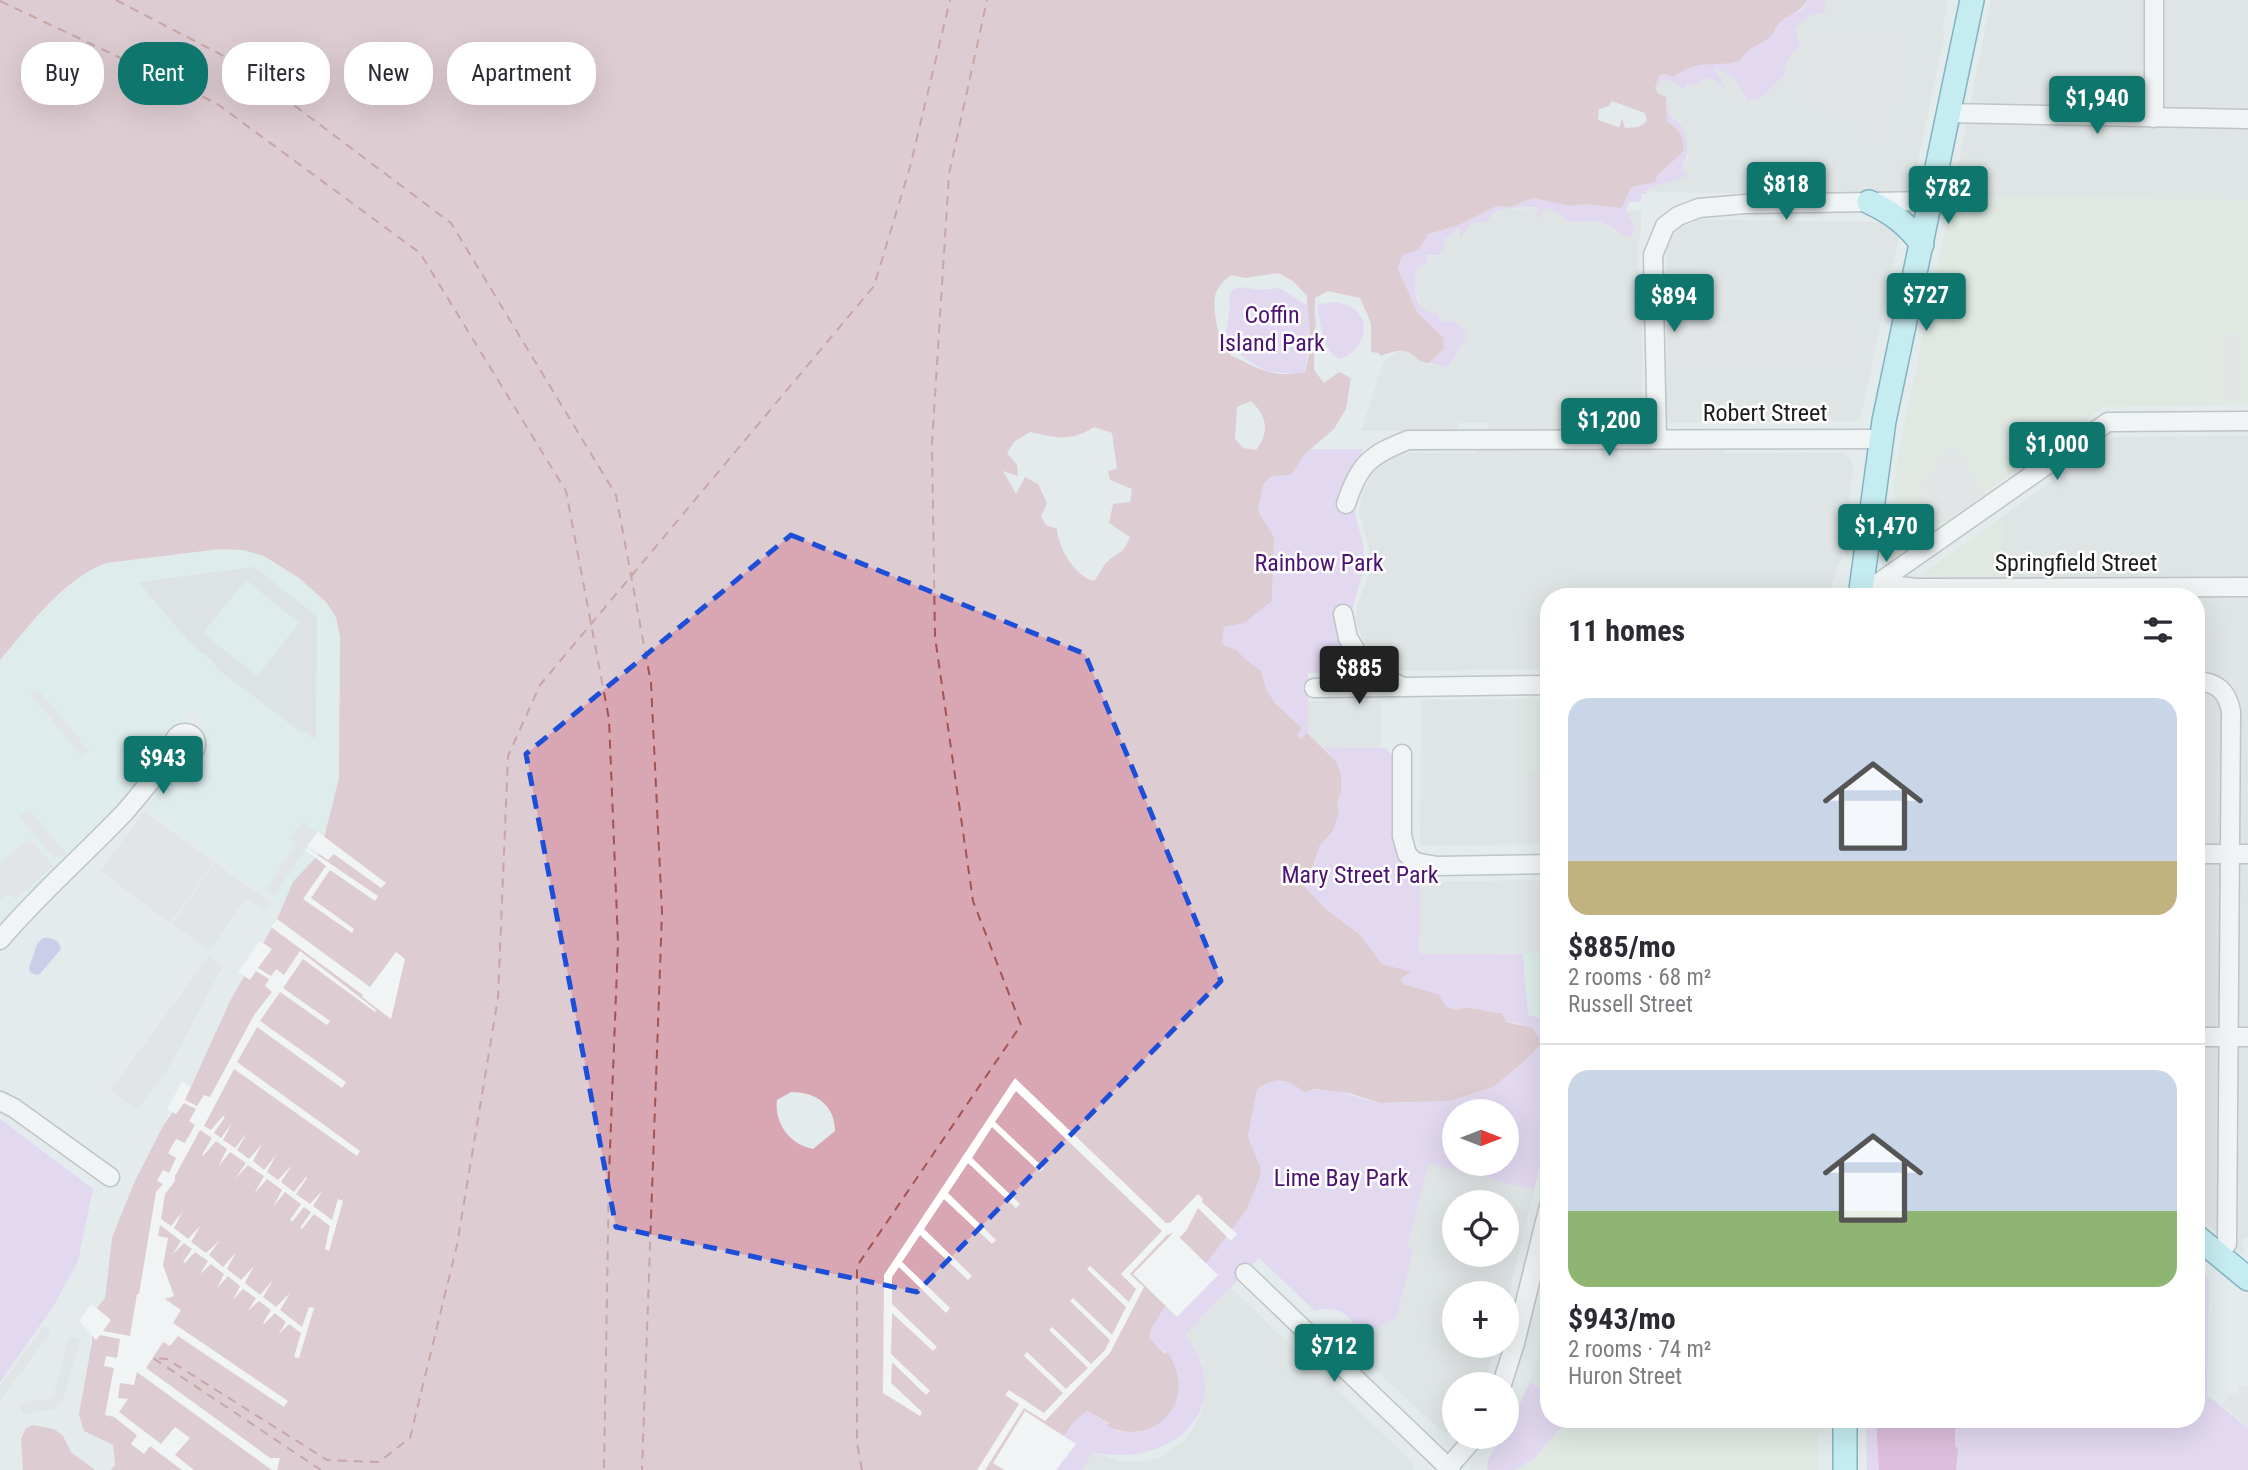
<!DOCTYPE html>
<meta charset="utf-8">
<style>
:root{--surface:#fff;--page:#f7f7f7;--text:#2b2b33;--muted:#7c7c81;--line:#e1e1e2;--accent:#0f766e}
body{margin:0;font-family:"Roboto Condensed",sans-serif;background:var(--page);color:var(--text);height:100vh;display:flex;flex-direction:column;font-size:26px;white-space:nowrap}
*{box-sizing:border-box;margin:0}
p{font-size:23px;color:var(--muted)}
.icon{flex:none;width:38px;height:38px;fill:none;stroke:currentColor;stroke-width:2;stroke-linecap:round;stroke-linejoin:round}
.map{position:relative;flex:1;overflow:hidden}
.drawer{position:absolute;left:1540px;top:588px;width:665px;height:840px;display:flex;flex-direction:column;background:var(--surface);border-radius:28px;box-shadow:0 7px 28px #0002}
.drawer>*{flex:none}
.banner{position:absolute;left:21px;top:42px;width:665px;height:63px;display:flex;gap:14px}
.needle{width:46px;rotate:90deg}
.buttons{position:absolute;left:1442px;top:1099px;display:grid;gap:14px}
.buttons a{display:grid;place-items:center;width:77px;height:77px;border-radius:50%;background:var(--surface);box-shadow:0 7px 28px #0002;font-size:35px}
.price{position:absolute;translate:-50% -60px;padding:0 16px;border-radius:7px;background:var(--accent);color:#fff;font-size:23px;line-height:46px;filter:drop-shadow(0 2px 4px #0008)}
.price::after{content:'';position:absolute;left:50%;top:42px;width:21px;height:16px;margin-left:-10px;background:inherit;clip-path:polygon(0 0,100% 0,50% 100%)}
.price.current{background:#222;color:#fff}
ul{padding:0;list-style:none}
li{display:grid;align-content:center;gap:14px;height:371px;padding:0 28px}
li+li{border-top:2px solid var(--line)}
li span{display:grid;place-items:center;height:217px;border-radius:21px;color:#555}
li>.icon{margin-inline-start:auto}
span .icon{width:126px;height:126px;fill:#fffc;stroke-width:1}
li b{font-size:30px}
h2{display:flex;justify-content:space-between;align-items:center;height:84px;padding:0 28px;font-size:30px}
.chip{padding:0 24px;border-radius:28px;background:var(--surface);box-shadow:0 7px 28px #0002;font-size:24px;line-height:63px}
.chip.current{background:var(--accent);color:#fff}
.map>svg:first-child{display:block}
</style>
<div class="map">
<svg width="2248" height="1470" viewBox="0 0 2248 1470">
<rect width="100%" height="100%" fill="#e3ebed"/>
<g fill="#dadbda" fill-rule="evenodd">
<polygon points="1825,0 1948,0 1942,32 1945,32 1911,195 1648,192 1650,188 1688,176 1682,168 1688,158 1685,135 1680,123 1669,113 1666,97 1658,92 1659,82 1661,80 1670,81 1685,88 1687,84 1698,85 1706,77 1719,82 1726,89 1714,69 1719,68 1735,79 1747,102 1762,97 1784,75 1787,62 1800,42 1796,31 1799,24 1807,16 1825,13"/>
<polygon points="1991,0 2248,0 2248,200 1952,196"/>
<polygon points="1508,207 1513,210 1539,207 1538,218 1545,208 1554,210 1560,212 1570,223 1601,221 1617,233 1628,217 1626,211 1641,211 1641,232 1638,243 1639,324 1642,325 1643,405 1640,410 1628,421 1611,423 1611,431 1488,431 1488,423 1458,423 1457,431 1361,431 1384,361 1396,353 1404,351 1424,364 1448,368 1462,345 1465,332 1455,321 1441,321 1434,312 1426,312 1422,307 1414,287 1418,267 1425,265 1426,255 1435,257 1442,253 1445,238 1450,238 1455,229 1460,229 1460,237 1464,236 1465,229 1470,224 1487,222 1495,212"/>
<polygon points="1700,220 1885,222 1898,233 1898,241 1861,416 1857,421 1670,423 1667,420 1666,250 1670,238 1679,228"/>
<polygon points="2248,436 2248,1237 2242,1238 2245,1256 2196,1216 2196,597 2001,597 2002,517 2113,437"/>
<polygon points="1476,449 1723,449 1724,453 1844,453 1850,458 1853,468 1842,556 1827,597 1549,597 1549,669 1400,671 1382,663 1370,652 1360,634 1356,619 1357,605 1367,580 1370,562 1368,543 1359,514 1361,497 1373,472 1394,456 1402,453 1475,453"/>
<polygon points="1530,699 1530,771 1549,771 1549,844 1420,846 1421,700"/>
<polygon points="1308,701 1381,701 1381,747 1323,747 1308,734"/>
<polygon points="1549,880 1549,953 1419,955 1420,882"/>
<path d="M1429,1162L1534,1190L1507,1302V1293H1454V1346H1496L1483,1384H1454V1432L1449,1434L1440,1430L1355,1350L1357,1340L1396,1317L1413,1253L1408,1244ZM1454,1202H1507V1255H1454Z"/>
<polygon points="1231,1288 1411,1461 1415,1470 1082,1470 1093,1452 1122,1462 1143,1462 1163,1456 1187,1438 1203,1411 1206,1381 1202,1361 1185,1335"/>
</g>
<polygon fill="#d3ede2" points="1549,953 1549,1021 1528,1015 1523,954"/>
<g fill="#dae6d6">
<polygon points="1952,196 2248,200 2248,405 2103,407 1885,564 1898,455"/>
<polygon points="2002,517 2002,575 1921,575"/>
<polygon points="1549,698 1549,771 1530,771 1530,699"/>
<polygon points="1549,1306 1549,1392 1530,1382"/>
<polygon points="1568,1419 1818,1419 1819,1470 1515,1470 1535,1458"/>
</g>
<polygon fill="#d7eeea" points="220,549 243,550 264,556 299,578 326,602 336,617 340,637 339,778 327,826 351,955 146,807 169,776 186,769 201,747 198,733 208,720 192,708 132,793 0,921 0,660 52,603 90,569 106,563"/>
<path fill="#d5dadc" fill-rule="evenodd" d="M254,567L317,616L316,736L314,738L304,731L302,733L217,669L214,663L204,653L200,654L138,582ZM246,580L299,623L257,676L203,633Z"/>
<path fill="#aeace4" d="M43,938C51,937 60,940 61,949L40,974L36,975L30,972L29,968L37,944Z"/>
<g fill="#e1c3f5" fill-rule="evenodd">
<path d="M1807,0H1825V13C1810,15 1802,16 1796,31L1800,45L1787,61L1784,75L1762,97L1748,102L1735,79L1717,68L1714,69L1727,90L1718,82L1706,77L1698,85L1687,84L1684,89L1670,81L1661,80L1657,89L1662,95L1655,88L1659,76L1665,74L1674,77L1686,68L1698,64L1733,62L1772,35L1778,25L1790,15L1803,9Z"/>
<path d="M1666,97L1667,98L1669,113C1672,119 1677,120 1681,125C1689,139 1689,155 1682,168L1688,176L1650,188L1645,194H1641V202H1629L1626,211L1635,228L1631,236L1626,237L1601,221L1566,222C1558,209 1558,213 1545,208L1537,219L1536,217L1539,207C1528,207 1500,207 1494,213C1491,216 1490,219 1487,222L1470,224L1462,237L1460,238V229H1455L1450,238H1445L1444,249L1439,255H1426L1428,264L1418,267C1411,284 1414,313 1437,313L1441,321H1455L1465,332L1466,337L1448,368L1429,363L1444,349L1426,321L1417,312L1398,268L1402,255L1419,250L1428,234L1457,226L1497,206L1511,207L1533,198L1568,206L1584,204L1622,208L1631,187L1656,182L1657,176L1684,151L1667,122V102L1665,100Z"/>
<polygon points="1240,287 1260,290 1279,288 1310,307 1316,317 1317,325 1309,344 1304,375 1266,371 1247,360 1232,347 1226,331 1230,309 1229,295 1232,290"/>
<path d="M1334,302C1373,306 1373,345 1341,359C1323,354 1321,324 1317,308L1319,304Z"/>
<path d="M1311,449H1363C1361,457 1355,462 1351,469C1343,481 1339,495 1338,509L1354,510L1363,544L1364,568L1352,610H1335C1336,635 1344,654 1361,672L1308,673V734L1301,739L1296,735L1302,728L1276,704L1267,691L1261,671L1245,659L1237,650L1222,644L1224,627L1244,623L1272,600L1274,537L1258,511L1263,485L1272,476L1291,474L1304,455Z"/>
<path d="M1323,747L1386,748L1396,762L1411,867L1421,876L1419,954H1523L1528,1015L1549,1021V1130L1534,1190L1429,1163L1408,1244L1413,1253L1396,1318L1357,1340C1357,1316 1337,1304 1315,1311L1259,1258L1185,1335C1241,1404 1173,1470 1093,1452L1082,1470H1041L1072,1424L1087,1411L1109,1424L1117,1431L1139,1432L1179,1377L1172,1359L1149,1338C1157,1303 1188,1287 1208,1260C1227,1235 1244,1198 1261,1169L1248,1136L1257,1089C1277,1076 1287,1078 1305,1093C1329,1082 1357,1100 1381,1103C1403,1105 1426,1100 1449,1101L1454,1099L1522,1024L1506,1022L1502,1013C1487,1013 1470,1004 1457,1010L1447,1007L1438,994L1403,984L1401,979L1410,973L1382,964L1360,935L1326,909L1303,885L1311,871L1320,845L1333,831L1337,802L1341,793L1337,762ZM1454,1111H1507V1164H1454Z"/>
<polygon points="0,1119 93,1189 78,1261 53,1307 0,1382"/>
<polygon points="2196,1265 2209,1279 2207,1395 2248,1428 2248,1470 1867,1470 1866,1419 2196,1419"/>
<polygon points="1530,1382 1549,1392 1549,1419 1568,1419 1535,1458 1515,1470 1487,1470 1488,1459 1503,1437 1507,1437 1507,1430"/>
</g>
<polygon fill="#d787cc" points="1876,1419 1961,1419 1955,1431 1955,1446 1958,1449 1956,1470 1879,1470"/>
<g fill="#ddd">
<polygon points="1817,32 1899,33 1899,104 1888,104 1887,148 1881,148 1881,120 1849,120 1849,106 1816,105 1816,90 1807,90 1807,49 1817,49"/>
<polygon points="1673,325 1854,325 1852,368 1671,368"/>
<polygon points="2241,333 2240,400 2227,400 2227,334"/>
<polygon points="1953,443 1981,484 1979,486 1984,494 1946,522 1941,517 1935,521 1919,498 1926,492 1921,484"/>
<polygon points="38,689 89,751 82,757 31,694"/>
<polygon points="30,811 67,855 53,857 19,815"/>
<polygon points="144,811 214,862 170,923 101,871"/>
<polygon points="302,822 317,832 274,895 266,890 296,844 290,839"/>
<polygon points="30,839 53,866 15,899 9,893 0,901 0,863"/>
<polygon points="215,863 271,903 266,911 246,898 210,951 172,924"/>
<polygon points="209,956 223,966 168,1069 138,1110 110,1091"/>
<polygon points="44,1326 51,1332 0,1401 0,1386"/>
<polygon points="69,1337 80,1340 62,1403 52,1410 32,1412 23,1415 19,1404 30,1400 47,1400 53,1397"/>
<polygon points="2239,1385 2248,1385 2248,1426 2222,1405 2229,1395 2239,1395"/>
</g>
<g fill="#d8a7b3" fill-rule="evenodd">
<path d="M0,0H1807C1801,13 1787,14 1777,26C1773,31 1776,31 1771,36C1761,45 1746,48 1740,61C1713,68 1698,58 1674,77L1665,74L1659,76L1655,88L1658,93L1666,97L1667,122C1680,129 1683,136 1684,151L1657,176L1656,182L1631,187L1622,208L1584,204L1569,206L1533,198L1511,207L1497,206L1457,226L1428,234L1419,250L1402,255L1398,268L1417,312L1443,337L1444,349L1429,363C1417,364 1415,352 1403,351C1396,350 1387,354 1380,356L1379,353L1371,352V323L1360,298L1328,291L1315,298L1314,370L1324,383L1339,372L1351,378L1346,409L1334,429L1304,455L1291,475L1272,476L1263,485L1258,511L1274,537L1272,601L1244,623L1224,627L1222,644L1237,650L1245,659L1261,671L1267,691L1276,704L1302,728L1297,735L1301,739L1307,733L1337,762L1341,775V793L1337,802L1339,812L1333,831L1320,845L1311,871L1303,885L1326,909L1360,935L1382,964L1411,972L1401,979L1403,984L1438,994L1447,1007L1457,1010C1470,1004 1487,1013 1502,1013L1506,1022L1532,1028L1542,1043L1527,1059L1493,1087L1449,1101L1380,1103L1349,1093L1314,1089L1305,1093C1287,1078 1277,1076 1257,1089L1248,1136L1261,1169L1259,1180L1247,1209L1208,1261L1171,1297L1152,1327L1149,1338L1165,1354L1167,1352C1200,1396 1158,1450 1107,1426L1109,1423L1087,1411L1072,1424L1041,1470H111L115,1465L113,1445L84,1431L79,1414L92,1342V1328L96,1309L105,1298L112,1238L119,1220L135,1181L163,1126L191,1087L230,1001L277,919L293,882L317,856L323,842L339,778L340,637L336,617L326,602L299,578L264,556L243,550L220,549L106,563C62,580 30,625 0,660ZM1612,101L1645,113L1647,121C1638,129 1635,127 1625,128L1622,118L1620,126L1618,127L1598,120L1599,109L1609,106ZM1278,273L1293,281L1307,296C1307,310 1310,324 1310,337C1310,349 1308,361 1305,372C1281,377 1264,373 1243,361C1239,359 1232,357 1229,353C1219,344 1212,309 1215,296C1217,287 1224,280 1231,275L1245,278ZM1251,401C1267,416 1270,432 1256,450L1243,448L1235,439L1237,407ZM1094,427L1112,433L1117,469L1108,471L1110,480L1132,489L1130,502L1113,504L1109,523L1130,537C1122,557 1119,550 1107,562C1102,567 1099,575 1094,581C1075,577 1058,547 1057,529L1046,525L1041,516L1047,503L1038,484L1025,477L1016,494L1003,471L1018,476L1017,465L1007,453L1014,442L1030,432C1055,437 1069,443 1094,427ZM791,1092C817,1092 835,1106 835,1131L813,1149C790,1145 774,1123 777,1100Z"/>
<polygon points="33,1425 54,1429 63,1436 71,1452 95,1470 23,1470 21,1439 26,1428"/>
</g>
<g fill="#fff">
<polygon points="318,832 386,883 381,888 334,854 328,860 307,846"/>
<polygon points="307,848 378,896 375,901 330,870 311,898 354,929 352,933 303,899 326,866 305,850"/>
<polygon points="277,919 370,987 396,952 405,959 391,1019 362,997 363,995 271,927"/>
<polygon points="260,941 272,949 258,968 271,976 276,969 284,975 300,951 376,1010 375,1012 303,959 283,988 330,1021 327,1025 280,992 260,1021 346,1082 342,1088 257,1027 237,1062 360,1151 357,1156 234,1069 204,1126 211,1130 223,1116 225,1117 214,1133 221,1138 232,1123 223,1140 235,1148 247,1133 237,1150 249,1159 262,1144 253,1161 264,1170 276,1155 267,1172 278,1180 292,1165 281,1182 294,1192 306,1177 307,1178 296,1194 310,1204 323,1190 313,1206 332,1220 338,1199 343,1201 329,1251 325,1249 330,1226 314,1214 302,1229 300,1228 311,1212 304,1207 292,1222 290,1220 301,1204 285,1192 273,1207 282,1190 267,1179 254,1194 264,1176 248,1165 235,1179 246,1163 230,1152 218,1167 227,1149 216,1141 203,1156 202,1155 212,1138 200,1130 175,1176 175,1181 165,1194 161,1219 171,1226 183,1211 174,1228 188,1239 201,1225 191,1242 206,1253 220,1240 209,1255 223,1267 236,1252 227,1269 241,1280 254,1266 245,1283 260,1295 273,1280 263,1297 276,1307 290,1293 280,1310 302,1327 309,1307 314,1308 299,1358 294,1357 301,1333 289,1324 278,1335 286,1322 275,1313 264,1324 263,1323 271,1310 259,1301 248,1311 256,1298 243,1289 233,1300 240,1286 228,1276 217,1288 224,1274 211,1264 200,1274 208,1261 195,1252 185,1263 183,1262 192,1249 184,1243 173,1254 181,1241 160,1225 158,1236 168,1238 163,1265 174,1296 165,1299 181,1310 173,1323 288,1401 284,1407 178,1336 170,1346 163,1342 146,1368 270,1458 280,1458 277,1470 272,1470 137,1372 134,1385 120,1383 118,1398 128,1399 119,1412 161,1444 175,1427 190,1438 175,1455 194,1470 182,1470 150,1446 144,1454 131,1444 137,1435 114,1417 105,1415 114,1368 104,1366 106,1356 117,1358 120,1339 100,1335 96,1340 79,1321 90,1306 93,1305 111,1320 103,1331 130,1336 137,1294 139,1294 156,1192 163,1184 157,1181 163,1170 169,1173 176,1158 168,1153 176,1139 185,1143 195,1125 189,1121 196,1109 184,1103 176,1114 167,1109 182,1082 191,1087 185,1100 197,1106 204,1095 210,1097 254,1015 272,992 265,986 269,979 256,971 250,980 238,972"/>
<polygon points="1015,1078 1166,1223 1170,1223 1198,1194 1203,1199 1202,1202 1237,1234 1231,1241 1198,1208 1186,1231 1180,1237 1178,1236 1218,1275 1177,1317 1133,1274 1173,1233 1167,1235 1130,1274 1144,1287 1110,1353 1045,1421 1024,1408 985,1470 977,1470 1019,1404 1005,1395 1009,1390 1044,1413 1063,1393 1024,1356 1027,1352 1066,1389 1088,1368 1049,1330 1052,1327 1091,1364 1105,1350 1110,1340 1070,1301 1073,1298 1112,1335 1126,1307 1087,1269 1090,1266 1129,1302 1136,1289 1121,1274 1162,1231 1016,1091 995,1122 1044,1168 1040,1172 992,1127 972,1158 1020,1204 1016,1208 968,1163 948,1193 996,1240 992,1244 944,1199 924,1229 972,1276 968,1280 920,1235 902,1262 950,1308 946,1313 899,1267 892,1277 892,1304 937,1347 933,1351 892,1313 891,1354 930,1391 926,1395 892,1362 891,1383 922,1412 920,1416 883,1393 884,1275"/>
<polygon points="1025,1411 1076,1444 1056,1470 1004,1470 993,1463"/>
</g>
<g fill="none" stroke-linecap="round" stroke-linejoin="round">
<g stroke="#a55351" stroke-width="2" stroke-dasharray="9 7" stroke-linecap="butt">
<polyline points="116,0 239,64 451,223 616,495 651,683 662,912 642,1470"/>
<polyline points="0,1 216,103 420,253 566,491 609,719 618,943 609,1175 604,1470"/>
<polyline points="321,1470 153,1358 167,1359 327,1460 379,1462 410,1438 457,1245 498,998 508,756 540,685 874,286 910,167 950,0"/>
<polyline points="862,1470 857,1443 857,1266 1021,1025 973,901 935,637 932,444 949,174 987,0"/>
</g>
<defs>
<g id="minor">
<polyline points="1947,113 2248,119"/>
<polyline points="2154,118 2154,0"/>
<polyline points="1657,438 1653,255 1665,226 1678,216 1699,208 1745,204 1931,201"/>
<path d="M1346,504C1359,464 1370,455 1408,440L1881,439"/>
<polyline points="1872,583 1916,588 2248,587"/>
<polyline points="1878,583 2108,422 2248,421"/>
<polyline points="1343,614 1348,638 1360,658 1373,672 1403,687 1549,685"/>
<path d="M2196,681C2217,682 2227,691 2231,711L2227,1244"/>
<polyline points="1314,688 1398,687"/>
<circle cx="185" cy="744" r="11"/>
<polyline points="1402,754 1402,836 1407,854 1415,862 1437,866 1549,864"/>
<polyline points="2196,854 2248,854"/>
<path d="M0,940C38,895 83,856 124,813C142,793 157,771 177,752"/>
<polyline points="2196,1037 2248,1037"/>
<polyline points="0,1101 14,1108 110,1177"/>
<polyline points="1245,1273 1451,1470"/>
<polyline points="1502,1384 1515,1343 1549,1206"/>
<polyline points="1446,1470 1475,1437"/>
</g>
<g id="major">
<path d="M1869,202C1891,212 1907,224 1922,244"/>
<polyline points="1860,597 1884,421 1972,0"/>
<polyline points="2196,1236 2248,1279"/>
<polyline points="1845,1419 1845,1470"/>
</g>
</defs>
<use href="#minor" stroke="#949494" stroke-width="21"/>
<use href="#major" stroke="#0b728a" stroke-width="26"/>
<use href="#minor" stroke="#fff" stroke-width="18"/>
<use href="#major" stroke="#a1edf4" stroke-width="23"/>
</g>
<path d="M0 0H2248V1470H0ZM791,535L1085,654L1221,981L917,1292L616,1227L526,754Z" fill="#e3ebed" fill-opacity=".55" fill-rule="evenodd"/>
<path fill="none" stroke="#1d4ed8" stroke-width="5" stroke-dasharray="14 9" stroke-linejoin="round" d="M791,535L1085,654L1221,981L917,1292L616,1227L526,754Z"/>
<g text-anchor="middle" stroke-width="5" stroke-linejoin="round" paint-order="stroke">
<g font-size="24" fill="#4d1372" stroke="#fff">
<text x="1272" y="323">Coffin<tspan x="1272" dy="28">Island Park</tspan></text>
<text x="1319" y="571">Rainbow Park</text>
<text x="1360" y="883">Mary Street Park</text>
<text x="1341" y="1186">Lime Bay Park</text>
</g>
<g font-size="24" fill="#1d1d1d" stroke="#fff">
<text x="1765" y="421">Robert Street</text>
<text x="2076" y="571">Springfield Street</text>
</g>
</g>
</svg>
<div class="buttons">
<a><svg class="needle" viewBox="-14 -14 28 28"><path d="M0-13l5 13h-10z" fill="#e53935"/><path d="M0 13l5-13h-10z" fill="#7c7c81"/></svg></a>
<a><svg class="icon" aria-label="locate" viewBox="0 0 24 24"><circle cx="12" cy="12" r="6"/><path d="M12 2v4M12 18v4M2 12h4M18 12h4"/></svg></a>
<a>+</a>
<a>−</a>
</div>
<b class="price" style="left:2097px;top:136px">$1,940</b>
<b class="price" style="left:1786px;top:222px">$818</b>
<b class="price" style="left:1948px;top:226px">$782</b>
<b class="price" style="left:1926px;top:333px">$727</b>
<b class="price" style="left:1674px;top:334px">$894</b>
<b class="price" style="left:1609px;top:458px">$1,200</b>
<b class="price" style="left:2057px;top:482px">$1,000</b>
<b class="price" style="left:1886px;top:564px">$1,470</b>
<b class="price current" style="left:1359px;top:706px">$885</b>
<b class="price" style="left:163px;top:796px">$943</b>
<b class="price" style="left:1334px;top:1384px">$712</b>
<div class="banner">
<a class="chip">Buy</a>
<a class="chip current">Rent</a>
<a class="chip">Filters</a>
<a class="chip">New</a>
<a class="chip">Apartment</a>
</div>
<section class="drawer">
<h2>11 homes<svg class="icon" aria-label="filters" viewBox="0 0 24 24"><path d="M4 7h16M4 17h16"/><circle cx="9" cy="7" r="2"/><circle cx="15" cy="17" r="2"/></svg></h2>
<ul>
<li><span style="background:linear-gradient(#c9d6e8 75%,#c2b280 0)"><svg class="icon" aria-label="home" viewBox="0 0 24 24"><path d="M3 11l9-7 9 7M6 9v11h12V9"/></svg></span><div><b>$885/mo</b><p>2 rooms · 68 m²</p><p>Russell Street</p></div></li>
<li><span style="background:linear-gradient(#c9d6e8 65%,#8fb573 0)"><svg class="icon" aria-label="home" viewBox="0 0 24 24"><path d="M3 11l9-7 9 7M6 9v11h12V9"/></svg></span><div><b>$943/mo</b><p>2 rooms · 74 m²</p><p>Huron Street</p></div></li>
</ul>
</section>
</div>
